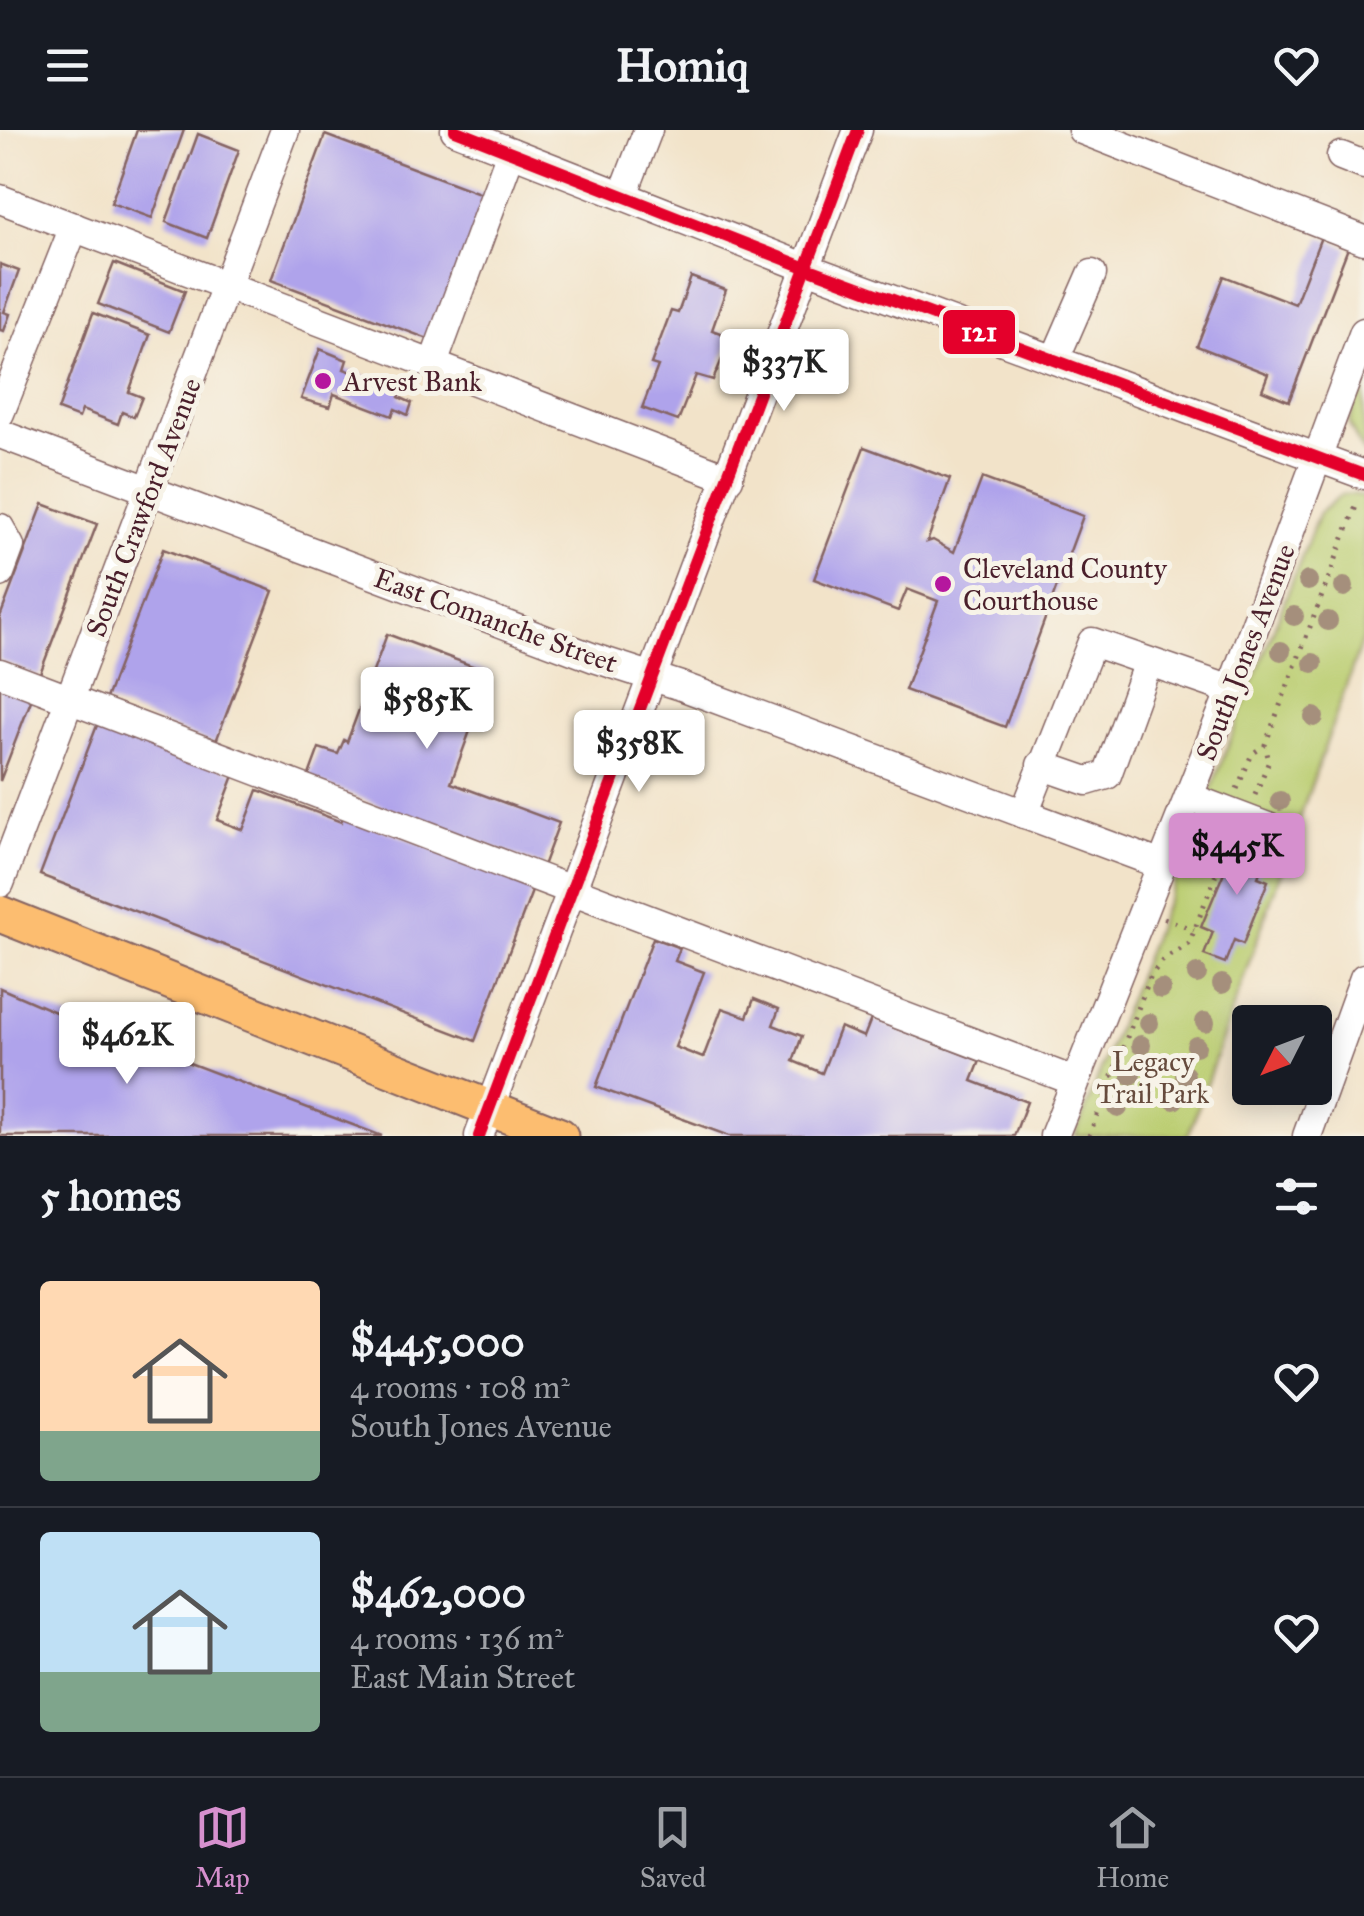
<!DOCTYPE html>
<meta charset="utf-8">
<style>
:root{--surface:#171b24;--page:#20242c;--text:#f1f3f6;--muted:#9ea1a6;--line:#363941;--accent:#d690ce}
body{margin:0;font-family:"IM FELL Great Primer",serif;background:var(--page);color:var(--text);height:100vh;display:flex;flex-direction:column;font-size:38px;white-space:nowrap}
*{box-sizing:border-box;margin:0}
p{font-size:32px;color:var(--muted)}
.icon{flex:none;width:55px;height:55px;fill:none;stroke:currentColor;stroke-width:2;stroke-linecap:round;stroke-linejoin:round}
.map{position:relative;height:1006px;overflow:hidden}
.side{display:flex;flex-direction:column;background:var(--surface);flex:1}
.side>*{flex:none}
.needle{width:65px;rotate:228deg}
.tools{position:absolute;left:1232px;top:875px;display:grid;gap:20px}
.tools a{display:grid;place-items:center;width:100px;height:100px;border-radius:10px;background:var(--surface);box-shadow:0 5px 25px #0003;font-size:50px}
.price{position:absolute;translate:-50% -85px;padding:0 22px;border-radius:10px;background:#fff;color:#222;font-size:32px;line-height:65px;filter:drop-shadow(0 2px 5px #0008)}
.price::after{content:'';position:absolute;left:50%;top:60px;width:30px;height:22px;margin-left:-15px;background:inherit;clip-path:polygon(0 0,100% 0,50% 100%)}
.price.current{background:var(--accent);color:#111}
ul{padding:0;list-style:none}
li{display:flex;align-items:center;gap:30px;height:250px;padding:0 40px}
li+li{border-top:2px solid var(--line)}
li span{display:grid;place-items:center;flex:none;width:280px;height:200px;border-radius:10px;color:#555}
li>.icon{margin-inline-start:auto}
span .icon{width:120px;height:120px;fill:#fffc;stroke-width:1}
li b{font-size:42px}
h2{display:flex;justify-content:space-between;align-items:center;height:120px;padding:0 40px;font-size:42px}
header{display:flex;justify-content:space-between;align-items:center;height:130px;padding:0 40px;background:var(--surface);font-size:45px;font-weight:800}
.tab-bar{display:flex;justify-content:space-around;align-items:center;height:140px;border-top:2px solid var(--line);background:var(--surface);font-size:28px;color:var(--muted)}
.tab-bar a{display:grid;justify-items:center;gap:5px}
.tab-bar .current{color:var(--accent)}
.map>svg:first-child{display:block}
</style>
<header><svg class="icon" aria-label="menu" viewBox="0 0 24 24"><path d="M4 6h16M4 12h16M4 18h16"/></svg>Homiq<svg class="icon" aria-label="heart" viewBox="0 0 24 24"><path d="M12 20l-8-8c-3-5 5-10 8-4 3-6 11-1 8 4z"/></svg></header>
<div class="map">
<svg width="1364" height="1006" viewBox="0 0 1364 1006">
<rect width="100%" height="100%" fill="#f7f3e8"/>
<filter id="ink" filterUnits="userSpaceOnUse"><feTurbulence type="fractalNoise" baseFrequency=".01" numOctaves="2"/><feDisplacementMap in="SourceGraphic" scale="20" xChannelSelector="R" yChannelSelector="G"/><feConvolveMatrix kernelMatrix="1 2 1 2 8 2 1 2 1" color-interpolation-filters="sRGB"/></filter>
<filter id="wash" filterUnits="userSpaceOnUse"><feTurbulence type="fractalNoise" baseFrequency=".0048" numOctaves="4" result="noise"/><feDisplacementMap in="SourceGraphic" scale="40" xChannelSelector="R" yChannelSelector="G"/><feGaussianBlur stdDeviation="2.25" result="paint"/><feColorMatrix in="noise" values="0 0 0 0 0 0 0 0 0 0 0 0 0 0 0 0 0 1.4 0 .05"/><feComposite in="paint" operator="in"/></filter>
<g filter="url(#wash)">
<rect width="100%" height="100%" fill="#f2e3c9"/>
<g fill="#bbce72" stroke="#82764e" stroke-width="2.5">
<polygon points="1364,241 1364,324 1349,294"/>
<polygon points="1353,364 1364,367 1364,505 1188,1006 1075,1006 1319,383 1341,365"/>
</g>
<g id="blocks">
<g fill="#afa3eb">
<polygon points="137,0 184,0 152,88 111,73"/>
<polygon points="198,4 239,20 207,108 166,92"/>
<polygon points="325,5 490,67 436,212 271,150"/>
<polygon points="1321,107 1348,118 1289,271 1262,260 1268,244 1197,216 1224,146 1295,174"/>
<polygon points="114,133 185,161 169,202 98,174"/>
<polygon points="0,134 19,141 4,182 10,184 4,201 0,200"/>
<polygon points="691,147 726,160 712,200 726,205 729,213 713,250 696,245 678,291 642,278 658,236 651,234 671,181 678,183"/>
<polygon points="93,183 150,205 129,262 142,267 134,287 122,282 118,294 82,280 79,288 58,280"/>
<polygon points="320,219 347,230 344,239 402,260 399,267 412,273 408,285 395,279 392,286 334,264 330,277 301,269"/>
<polygon points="864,317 950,349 927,412 933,410 954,422 982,348 1083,386 1005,597 905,560 938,471 907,459 898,481 814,449"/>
<polygon points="43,374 97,394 39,546 0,530 0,487"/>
<polygon points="163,419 273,461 215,614 105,571"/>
<polygon points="387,504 491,543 451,653 559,693 543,736 308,648 319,618 338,624 344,610 347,612"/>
<polygon points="0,556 32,568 0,651"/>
<polygon points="99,590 235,643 217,690 243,700 258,660 341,692 344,685 534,756 475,911 40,745"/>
<polygon points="1250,699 1274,708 1258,747 1268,751 1243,814 1234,810 1225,833 1204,825 1213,802 1201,797 1227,735 1234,738"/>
<polygon points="653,808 680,818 675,831 704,842 675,917 703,928 722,878 747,887 754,869 779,879 773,895 802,906 793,931 822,943 840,897 864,907 871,889 980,931 972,951 1027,972 1014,1006 729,1006 596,957"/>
<polygon points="0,858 60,884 382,1006 0,1006"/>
</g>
</g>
</g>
<g filter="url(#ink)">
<use href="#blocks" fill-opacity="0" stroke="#856462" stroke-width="2.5"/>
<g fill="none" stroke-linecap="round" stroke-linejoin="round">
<defs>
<g id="minor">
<polyline points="455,0 807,138 1364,345"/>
<polyline points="1082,0 1364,110"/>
<polyline points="1341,26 1364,35"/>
<polyline points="623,65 648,0"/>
<polyline points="0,69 729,348"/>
<polyline points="1055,229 1092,144"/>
<polyline points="433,234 511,22"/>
<polyline points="0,283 74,97"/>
<polyline points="0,304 594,528 681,556 1162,735"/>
<polyline points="0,398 10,416 0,443"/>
<polyline points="0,543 1074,951"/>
<polyline points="1041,635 1087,651 1107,645 1148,532"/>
<polyline points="1189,667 1286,704"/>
<polyline points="1024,684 1092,512 1231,560"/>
<polyline points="0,753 285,0"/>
<polyline points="479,1006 858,0"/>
<polyline points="1054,1006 1231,560 1364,202"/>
<polyline points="1307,1006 1364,848"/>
</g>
<polyline id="major" points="0,784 560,1006"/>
</defs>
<use href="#minor" stroke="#856462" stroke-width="31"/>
<use href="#major" stroke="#856462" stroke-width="39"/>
<g stroke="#856462" stroke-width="5" stroke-dasharray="2.5 8" stroke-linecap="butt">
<polyline points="1237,659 1252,624 1265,615"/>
<polyline points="1255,665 1269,631 1265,615 1358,371"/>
<polyline points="1196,709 1225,721"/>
<polyline points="1164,788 1194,800"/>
<polyline points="1089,1006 1151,845 1163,830 1189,814 1230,708"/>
</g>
<use href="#minor" stroke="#fff" stroke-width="28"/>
<use href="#major" stroke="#fcbd6f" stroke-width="35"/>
<defs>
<g id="bus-1">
<polyline points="455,0 807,138 1364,345"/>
<polyline points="479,1006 858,0"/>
</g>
</defs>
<use href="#bus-1" stroke="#f7f3e8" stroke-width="20"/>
<use href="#bus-1" stroke="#e4002b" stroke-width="12"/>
</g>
<g fill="#a58f7c">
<circle cx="1308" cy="451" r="10"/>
<circle cx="1344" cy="457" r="10"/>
<circle cx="1294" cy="486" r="10"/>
<circle cx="1328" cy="491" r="10"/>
<circle cx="1281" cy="521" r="10"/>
<circle cx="1313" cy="533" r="10"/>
<circle cx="1314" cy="587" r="10"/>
<circle cx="1280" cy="671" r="10"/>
<circle cx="1209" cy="698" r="10"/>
<circle cx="1197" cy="844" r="10"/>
<circle cx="1222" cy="854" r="10"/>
<circle cx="1161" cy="859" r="10"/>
<circle cx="1205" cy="892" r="10"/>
<circle cx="1149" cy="893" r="10"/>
<circle cx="1141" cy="915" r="10"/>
<circle cx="1196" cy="916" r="10"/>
<circle cx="1131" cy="945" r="10"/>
<circle cx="1185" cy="945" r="10"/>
<circle cx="1174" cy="970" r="10"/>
<circle cx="1118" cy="978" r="10"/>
</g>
</g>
<g fill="#b5179e" stroke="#f7f3e8" stroke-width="4">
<circle cx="323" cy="251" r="10"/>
<circle cx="943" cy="454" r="10"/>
</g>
<g text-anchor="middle" stroke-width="10" stroke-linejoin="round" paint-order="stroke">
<g font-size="28" fill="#4a1f2b" stroke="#f7f3e8" text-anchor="start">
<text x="343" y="261">Arvest Bank</text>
<text x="963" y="448">Cleveland County<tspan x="963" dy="32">Courthouse</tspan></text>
</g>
<g font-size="28" fill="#4a1f2b" stroke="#f7f3e8">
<text transform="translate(143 377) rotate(-69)" y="10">South Crawford Avenue</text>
<text transform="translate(496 490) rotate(20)" y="10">East Comanche Street</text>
<text transform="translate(1245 522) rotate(-69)" y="10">South Jones Avenue</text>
</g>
<g font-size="28" fill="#664b3d" stroke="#f7f3e8">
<text x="1153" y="941">Legacy<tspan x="1153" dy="32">Trail Park</tspan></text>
</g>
</g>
<rect stroke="#f7f3e8" stroke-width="4" x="941" y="178" width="76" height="48" rx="10" fill="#e4002b"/>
<g font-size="28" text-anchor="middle" font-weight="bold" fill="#fff">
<text x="979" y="211">121</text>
</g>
</svg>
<div class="tools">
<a><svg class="needle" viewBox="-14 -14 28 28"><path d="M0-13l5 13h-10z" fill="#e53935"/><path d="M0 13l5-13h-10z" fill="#9ea1a6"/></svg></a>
</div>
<b class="price" style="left:784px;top:284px">$337K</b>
<b class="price" style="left:427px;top:622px">$585K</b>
<b class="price" style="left:639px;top:665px">$358K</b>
<b class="price current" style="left:1237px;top:768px">$445K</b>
<b class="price" style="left:127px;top:957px">$462K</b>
</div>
<section class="side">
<h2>5 homes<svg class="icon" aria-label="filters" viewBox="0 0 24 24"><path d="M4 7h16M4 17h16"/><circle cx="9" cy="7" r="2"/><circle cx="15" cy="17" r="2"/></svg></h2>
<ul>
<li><span style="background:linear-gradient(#ffd9b3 75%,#7fa58c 0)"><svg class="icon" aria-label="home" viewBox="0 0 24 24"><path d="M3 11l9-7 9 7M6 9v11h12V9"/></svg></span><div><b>$445,000</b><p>4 rooms · 108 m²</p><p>South Jones Avenue</p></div><svg class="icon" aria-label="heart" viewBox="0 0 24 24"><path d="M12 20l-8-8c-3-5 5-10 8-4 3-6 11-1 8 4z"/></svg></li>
<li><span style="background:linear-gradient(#bfe0f5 70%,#7fa58c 0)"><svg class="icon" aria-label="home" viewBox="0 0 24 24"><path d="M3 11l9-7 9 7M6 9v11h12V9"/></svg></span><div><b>$462,000</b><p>4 rooms · 136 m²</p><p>East Main Street</p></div><svg class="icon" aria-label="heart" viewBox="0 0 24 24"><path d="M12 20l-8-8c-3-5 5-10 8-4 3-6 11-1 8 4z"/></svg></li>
</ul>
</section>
<nav class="tab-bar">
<a class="current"><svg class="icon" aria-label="map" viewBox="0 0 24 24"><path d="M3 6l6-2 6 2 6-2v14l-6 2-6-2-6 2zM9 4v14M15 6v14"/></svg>Map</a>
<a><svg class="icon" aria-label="saved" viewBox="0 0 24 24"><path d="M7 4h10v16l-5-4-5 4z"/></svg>Saved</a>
<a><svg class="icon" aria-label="home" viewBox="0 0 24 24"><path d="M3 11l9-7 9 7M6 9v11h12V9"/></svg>Home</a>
</nav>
